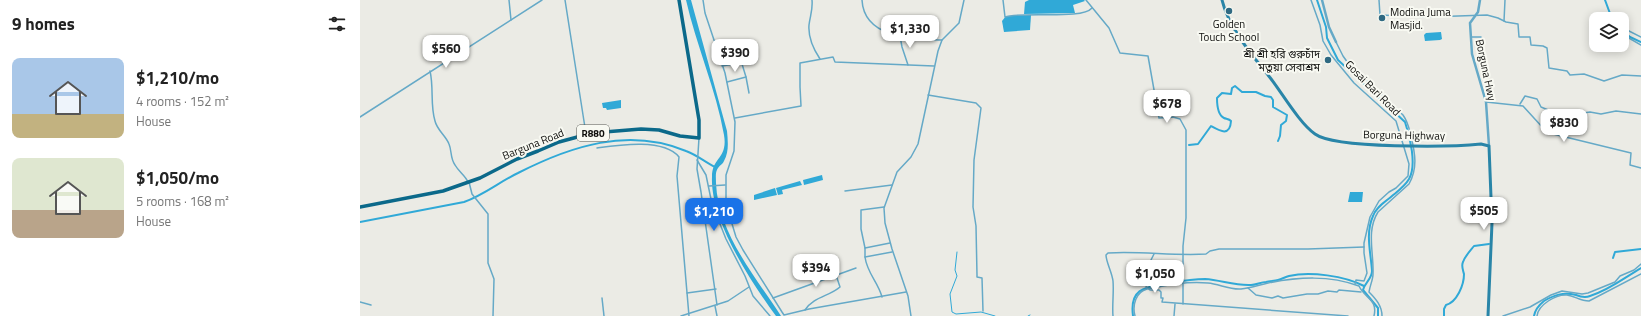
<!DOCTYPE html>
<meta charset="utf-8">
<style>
:root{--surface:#fff;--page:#f2f2f2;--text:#222;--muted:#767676;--accent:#1a73e8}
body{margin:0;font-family:"Titillium Web","Noto Sans Bengali",sans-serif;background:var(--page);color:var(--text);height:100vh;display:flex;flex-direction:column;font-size:15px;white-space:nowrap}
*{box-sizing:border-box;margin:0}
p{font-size:13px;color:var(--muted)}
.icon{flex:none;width:22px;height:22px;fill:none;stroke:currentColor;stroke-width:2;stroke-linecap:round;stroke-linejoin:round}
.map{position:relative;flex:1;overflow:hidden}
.panel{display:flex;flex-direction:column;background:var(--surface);width:360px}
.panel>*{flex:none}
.tools{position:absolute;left:1229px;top:12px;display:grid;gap:8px}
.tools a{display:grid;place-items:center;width:40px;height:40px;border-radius:8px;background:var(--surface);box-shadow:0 2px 10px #0003;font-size:20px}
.price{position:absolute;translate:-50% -34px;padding:0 9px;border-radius:8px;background:#fff;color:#222;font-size:13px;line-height:26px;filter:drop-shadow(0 1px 2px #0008)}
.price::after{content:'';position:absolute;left:50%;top:24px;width:12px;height:9px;margin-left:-6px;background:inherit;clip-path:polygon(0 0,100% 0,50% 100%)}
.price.on{background:var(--accent);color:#fff}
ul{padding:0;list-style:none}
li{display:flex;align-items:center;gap:12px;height:100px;padding:0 12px}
li span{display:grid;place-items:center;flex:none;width:112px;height:80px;border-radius:8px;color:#555}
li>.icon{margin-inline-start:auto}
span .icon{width:48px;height:48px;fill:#fffc;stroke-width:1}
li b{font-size:17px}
h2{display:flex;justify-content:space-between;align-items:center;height:48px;padding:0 12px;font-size:17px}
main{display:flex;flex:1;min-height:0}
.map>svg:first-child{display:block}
</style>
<main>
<section class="panel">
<h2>9 homes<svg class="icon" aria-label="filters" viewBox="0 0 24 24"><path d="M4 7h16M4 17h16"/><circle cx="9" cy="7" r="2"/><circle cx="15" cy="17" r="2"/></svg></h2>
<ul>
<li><span style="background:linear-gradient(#a9c7e8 70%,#c2b280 0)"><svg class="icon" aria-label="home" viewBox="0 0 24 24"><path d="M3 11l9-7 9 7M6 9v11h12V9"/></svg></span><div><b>$1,210/mo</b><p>4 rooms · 152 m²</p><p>House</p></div></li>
<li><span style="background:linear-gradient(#dfe7d0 65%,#b9a48a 0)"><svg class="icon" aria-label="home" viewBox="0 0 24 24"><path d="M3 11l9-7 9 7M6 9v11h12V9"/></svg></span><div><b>$1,050/mo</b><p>5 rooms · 168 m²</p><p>House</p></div></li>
</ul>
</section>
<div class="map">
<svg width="1281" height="316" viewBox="0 0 1281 316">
<rect width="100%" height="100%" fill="#ebebe5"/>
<g fill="#30a9d7">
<path d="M326,0H331L367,131C368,142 369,152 364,161C363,164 360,165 358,168C355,172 356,178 356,183C358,233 395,276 421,316H416C391,282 350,220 352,177C352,157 368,159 364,135C356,89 336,45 326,0Z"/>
<polygon points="669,0 724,0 725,1 713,5 715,13 664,14 665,2"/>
<polygon points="671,15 670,30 644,32 642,21 646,16"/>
<polygon points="1081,32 1082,39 1080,40 1065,41 1064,35 1066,33"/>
<polygon points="261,100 261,108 247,110 246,108 243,108 242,103"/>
<polygon points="462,175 463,180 444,185 443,180"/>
<polygon points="440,181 442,185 422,190 423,194 418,195 416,188"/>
<polygon points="415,188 417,195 394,200 394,195"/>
<polygon points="990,192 1003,192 1002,202 988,202"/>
</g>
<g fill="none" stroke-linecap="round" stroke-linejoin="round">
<g stroke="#30a9d7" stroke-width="1">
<polyline points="597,252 595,270 597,276 590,294 592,312 596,314 621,312 635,316"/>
<polyline points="668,316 670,315"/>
</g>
<g stroke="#30a9d7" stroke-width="2">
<path d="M957,0L966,27L967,38L978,60L1045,122C1050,136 1057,166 1049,179C1045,186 1038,191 1032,196C1025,202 1016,207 1013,216C1005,234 1011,253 1012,271C1012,279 1005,282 1003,290L1018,308V316"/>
<polyline points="1245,0 1252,19"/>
<polyline points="1262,30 1270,37 1281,42"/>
<path d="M829,145L838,144L851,126C860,131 870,137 871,121C869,119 866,119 864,118C858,115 857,105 857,98L862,93L871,94L872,88L875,86L882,92H896L905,96L911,97L913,100V107L927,115L926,121L921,125L920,136L918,141"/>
<path d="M0,222L104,202C124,195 139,182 158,173C211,146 268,127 326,151C337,155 345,162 355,167"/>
<polyline points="1253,258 1255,252 1281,249"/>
<path d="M773,316C769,287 787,287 809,283C821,281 833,279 845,279C861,280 875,286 891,285C896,285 901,282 906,282C910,281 914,281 918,280C922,279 925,277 929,276C950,271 985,276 1004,286"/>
<path d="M1084,316V309L1086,305C1097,302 1104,285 1104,274C1103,270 1101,266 1103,262C1105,256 1110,251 1114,246L1129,244"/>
<path d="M1174,316C1175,310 1179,305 1184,301C1194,295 1203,292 1216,295C1221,297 1225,298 1230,296C1249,290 1264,278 1281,268"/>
</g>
<g stroke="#65a9c7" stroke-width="1.5">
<polyline points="149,0 151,20"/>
<polyline points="205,0 226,134"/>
<polyline points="343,0 345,13 365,73 375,122 374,151 366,175 366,204 376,237 383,250 422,312 424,315 449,309 546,292"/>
<path d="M452,0C453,10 450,16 449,25C448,37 454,50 460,59"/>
<path d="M502,0C504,39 554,39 582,40"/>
<path d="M643,0L645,17C664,11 722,20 732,8"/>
<polyline points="726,0 749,28 760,53 788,56 799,118 813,117 820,119 826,130 826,218 823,246 823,304"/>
<polyline points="951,0 960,25 963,41 971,55 994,83 1036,121 1049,164 1048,176 1036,188 1029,192 1019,201 1010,217 1004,243 1004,253 1007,273 1004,281 996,280 995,284"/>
<polyline points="1019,0 1020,15 1069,17 1127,15 1138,18 1146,22 1158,24 1159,37 1170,37 1171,45 1183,46 1187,48 1189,68 1207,71 1210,75 1224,74 1244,81 1262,75 1281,76"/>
<polyline points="1246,14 1249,19"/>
<polyline points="1253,14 1257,19"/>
<polyline points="1144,21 1145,0"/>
<polyline points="1262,24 1269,31 1281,37"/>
<polyline points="1262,34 1281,45"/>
<polyline points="540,36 542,47 548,65"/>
<polyline points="1111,37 1121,37"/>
<path d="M976,42L983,56L988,63L1043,115C1048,122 1049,128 1051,136C1055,153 1058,168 1049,184L1018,212C1006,231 1014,253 1013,274C1013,280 1010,285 1009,292C1016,299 1022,306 1022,316"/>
<polyline points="362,66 380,63 382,64 386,77 389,93"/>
<path d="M70,71C74,88 70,105 75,121C77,130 86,136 89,144C92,151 90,158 95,165C99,172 105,175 108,182"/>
<polyline points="367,82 386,77"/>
<polyline points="568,95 616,103 621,108 614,160 613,207 616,226 617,275 617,277 622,278 623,311"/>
<polyline points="1126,102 1163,106 1184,129 1189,133 1271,153 1270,165 1281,168"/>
<polyline points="1160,104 1165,96 1177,99 1181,107 1193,112 1200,114 1210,115 1230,112 1241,114 1256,111 1281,114"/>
<polyline points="0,117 182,0"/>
<polyline points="375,118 441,106 440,87 440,63 473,57 475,62 574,66"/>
<polyline points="339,138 337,169 341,192 357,305"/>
<path d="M237,148C258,145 304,138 319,157L317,176L329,316"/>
<polyline points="337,160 346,175 352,204 366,239 385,276 393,296 410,316"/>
<polyline points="109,182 112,194 128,214 128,263 134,279 133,316"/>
<polyline points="349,186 365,185"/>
<polyline points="485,191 532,185"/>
<polyline points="524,207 501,210 501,229 505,248 530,243"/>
<polyline points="505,248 505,257"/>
<polyline points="794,254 789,264 789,278 786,287 790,290 799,290 801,292 801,298 803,298 802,302 988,316"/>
<polyline points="888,288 896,295 912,298 918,296 923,298 947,294 958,294 968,291 977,292 979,290 1001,292"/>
<polyline points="327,293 356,289"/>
<path d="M522,297C518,282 507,273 505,257L532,252"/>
<polyline points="242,298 244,316"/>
<polyline points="413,298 496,268"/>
<polyline points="0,302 11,305"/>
<polyline points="355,306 357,316"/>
<path d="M445,310C453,297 470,296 480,287L476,275"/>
<polyline points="321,316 368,301 389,287"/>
<polyline points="551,316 548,296 532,249 525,223 524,208 537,172 551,157 558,144 578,51 582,40 599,23 604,0"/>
<path d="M753,316C752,305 754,293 753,281C752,272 746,262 746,255L748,253C781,251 814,256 846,254L850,251L859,249H948L1004,247"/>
<path d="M775,316C772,305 776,292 787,289C807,285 827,281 848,283C859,284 870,290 881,289C890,288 899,285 908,283C939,277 969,275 999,286C1005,299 1018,299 1014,316"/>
<polyline points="814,316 815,304"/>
<polyline points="1143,316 1170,307 1191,295 1202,291 1222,294 1228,293 1255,282 1260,276 1274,270 1281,264"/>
<path d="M1177,316C1178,305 1196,294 1207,295C1215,296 1220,301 1229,301L1281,274"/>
</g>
<g stroke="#65a9c7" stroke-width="2.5">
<polyline points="962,0 969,27 976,42"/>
<polyline points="1120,0 1118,12 1110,23 1112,54 1126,102 1129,146"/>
</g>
<path stroke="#2985a8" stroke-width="3" d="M862,0C868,26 891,54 908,75C921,91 939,123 955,134C975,149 1092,147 1121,144L1129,146L1132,223L1128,316"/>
<polyline stroke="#0b698a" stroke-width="3.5" points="0,207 83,191 120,178 157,159 178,151 199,142 232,133 281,129 299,130 320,136 339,138 339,120 319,0"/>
</g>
<g fill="#2f6982" stroke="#f8f9f2" stroke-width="1.5">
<circle cx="869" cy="11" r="4"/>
<circle cx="1022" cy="18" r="4"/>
<circle cx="968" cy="60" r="4"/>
</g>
<g text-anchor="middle" stroke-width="4" stroke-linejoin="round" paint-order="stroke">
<rect fill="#f8f9f2" stroke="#545451" stroke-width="1" x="217" y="125" width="32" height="16" rx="3"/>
<g font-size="10" font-weight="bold" fill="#0e0e0c">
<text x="233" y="137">R880</text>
</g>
<g font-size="11" fill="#0e0e0c" stroke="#f8f9f2" text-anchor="start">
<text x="1030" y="16">Modina Juma<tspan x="1030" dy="13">Masjid.</tspan></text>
<text x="869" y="28" text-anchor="middle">Golden<tspan x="869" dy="13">Touch School</tspan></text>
<text x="960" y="58" text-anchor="end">শ্রী শ্রী হরি গুরুচাঁদ<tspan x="960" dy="13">মতুয়া সেবাশ্রম</tspan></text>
</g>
<g font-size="11" fill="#0e0e0c" stroke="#f8f9f2">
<text transform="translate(1126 70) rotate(78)" y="4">Borguna Hwy</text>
<text transform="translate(1013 88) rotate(45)" y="4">Gosai Bari Road</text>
<text transform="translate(1044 135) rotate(1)" y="4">Borguna Highway</text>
<text transform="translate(173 144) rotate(-22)" y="4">Barguna Road</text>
</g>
</g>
</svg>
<div class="tools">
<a><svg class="icon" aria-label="layers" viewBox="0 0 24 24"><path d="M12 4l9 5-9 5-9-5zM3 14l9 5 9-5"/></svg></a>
</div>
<b class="price" style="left:550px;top:49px">$1,330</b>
<b class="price" style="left:86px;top:69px">$560</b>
<b class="price" style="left:375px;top:73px">$390</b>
<b class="price" style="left:807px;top:124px">$678</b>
<b class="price" style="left:1204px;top:143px">$830</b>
<b class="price" style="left:1124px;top:231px">$505</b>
<b class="price on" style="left:354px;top:232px">$1,210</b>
<b class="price" style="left:456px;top:288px">$394</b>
<b class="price" style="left:795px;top:294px">$1,050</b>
</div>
</main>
